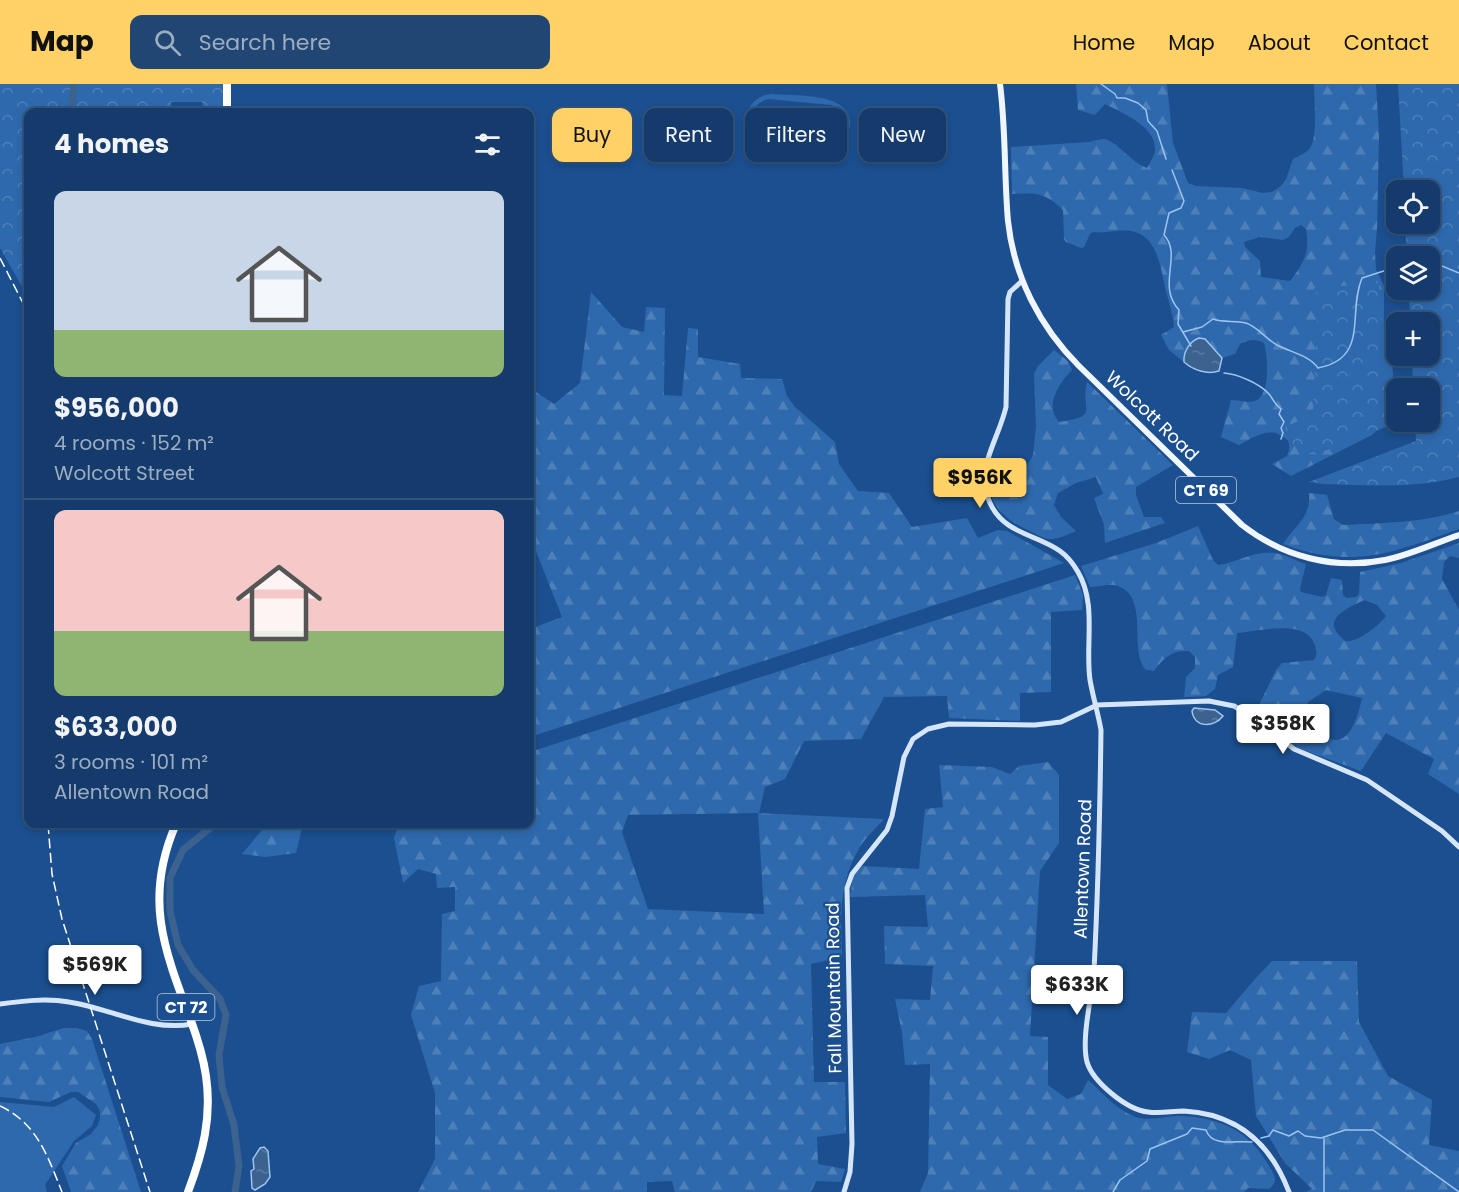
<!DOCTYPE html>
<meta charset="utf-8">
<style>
:root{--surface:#143b6b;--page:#214673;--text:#f1f3f6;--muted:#9dadc1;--line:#33557e;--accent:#ffd166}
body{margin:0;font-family:Poppins,sans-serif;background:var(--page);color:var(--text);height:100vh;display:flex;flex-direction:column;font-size:22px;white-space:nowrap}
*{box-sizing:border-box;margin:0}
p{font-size:20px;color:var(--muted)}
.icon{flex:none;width:33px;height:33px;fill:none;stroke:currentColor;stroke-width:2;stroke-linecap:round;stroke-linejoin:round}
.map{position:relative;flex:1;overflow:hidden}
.panel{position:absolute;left:24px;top:24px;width:510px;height:720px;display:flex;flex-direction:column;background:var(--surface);border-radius:12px;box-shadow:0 3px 9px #0003,0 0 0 2px var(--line)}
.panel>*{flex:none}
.hud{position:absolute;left:552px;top:24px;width:570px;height:54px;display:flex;gap:12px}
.buttons{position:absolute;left:1386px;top:96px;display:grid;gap:12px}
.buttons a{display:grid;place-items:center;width:54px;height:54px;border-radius:12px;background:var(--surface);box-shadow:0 3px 9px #0003,0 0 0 2px var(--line);font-size:30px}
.price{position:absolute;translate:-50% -51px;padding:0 14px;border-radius:6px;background:#fff;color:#222;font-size:20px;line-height:39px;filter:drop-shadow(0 2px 3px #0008)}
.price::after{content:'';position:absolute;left:50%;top:36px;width:18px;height:14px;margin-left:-9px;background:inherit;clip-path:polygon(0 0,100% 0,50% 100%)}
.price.current{background:var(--accent);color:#111}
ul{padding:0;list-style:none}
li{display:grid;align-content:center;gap:12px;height:318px;padding:0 30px}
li+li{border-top:2px solid var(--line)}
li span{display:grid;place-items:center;height:186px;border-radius:12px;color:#555}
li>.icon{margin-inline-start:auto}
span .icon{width:108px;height:108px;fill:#fffc;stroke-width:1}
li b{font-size:26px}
h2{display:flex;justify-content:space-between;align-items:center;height:72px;padding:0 30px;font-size:26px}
.pill{padding:0 21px;border-radius:12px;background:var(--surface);box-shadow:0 3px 9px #0003,0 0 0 2px var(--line);font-size:21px;line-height:54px}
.pill.current{background:var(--accent);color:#111}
header{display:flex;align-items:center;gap:36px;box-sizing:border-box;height:84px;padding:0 30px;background:var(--accent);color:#111}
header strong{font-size:28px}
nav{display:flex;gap:33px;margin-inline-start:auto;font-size:21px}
.search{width:420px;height:54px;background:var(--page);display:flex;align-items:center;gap:15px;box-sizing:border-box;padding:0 21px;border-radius:12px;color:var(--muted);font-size:22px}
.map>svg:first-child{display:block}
</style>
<header>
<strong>Map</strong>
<div class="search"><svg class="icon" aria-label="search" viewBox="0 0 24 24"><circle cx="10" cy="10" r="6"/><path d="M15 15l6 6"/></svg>Search here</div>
<nav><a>Home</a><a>Map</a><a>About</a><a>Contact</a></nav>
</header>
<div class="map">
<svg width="1459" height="1108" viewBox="0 0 1459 1108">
<defs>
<pattern id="forest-firs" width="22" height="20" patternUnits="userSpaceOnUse" patternTransform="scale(1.5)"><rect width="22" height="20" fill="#2e69ad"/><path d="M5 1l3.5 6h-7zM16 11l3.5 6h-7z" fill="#4d80b9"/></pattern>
<pattern id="park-crowns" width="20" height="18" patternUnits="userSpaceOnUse" patternTransform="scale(1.5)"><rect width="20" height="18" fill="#2e69ad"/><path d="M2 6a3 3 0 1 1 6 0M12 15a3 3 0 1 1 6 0" fill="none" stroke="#4d80b9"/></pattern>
<pattern id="water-ripples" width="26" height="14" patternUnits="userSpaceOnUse" patternTransform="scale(1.5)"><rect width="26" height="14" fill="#3c6290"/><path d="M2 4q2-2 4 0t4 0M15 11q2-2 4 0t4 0" fill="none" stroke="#597aa1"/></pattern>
</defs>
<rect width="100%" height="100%" fill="#1b4f8f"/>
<g fill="#2e69ad" fill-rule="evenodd">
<path d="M772,10C793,12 848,8 850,37C851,45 846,52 840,57L842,58V63L750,54L751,49H753C741,32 750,11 772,10ZM768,15L831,21L839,24L844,31C852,65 812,55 793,53C784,52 770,53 761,49C744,39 753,18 768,15Z"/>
<polygon points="74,1013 96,1031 92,1042 74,1057 45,1101 47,1108 0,1108 0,1018 54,1023"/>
</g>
<g fill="url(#forest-firs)" fill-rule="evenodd">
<path d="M1076,0H1167L1173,59L1188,99L1196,102L1242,104L1263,109L1272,108L1281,102L1286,95L1293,75C1299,72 1306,69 1310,64C1318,52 1314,15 1314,0H1376L1379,52L1377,144L1375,169L1376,185L1384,202V245L1385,256L1392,271L1393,293V303L1376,347L1372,351L1291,392L1272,380L1287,372C1295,353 1280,345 1262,350C1254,352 1247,357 1239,361L1221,353L1231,316C1238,316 1247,319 1255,317C1271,311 1268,272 1264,259C1255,254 1250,256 1240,260L1235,270L1222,274L1205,255C1192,253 1184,266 1184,278L1169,266L1161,251L1174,243C1173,230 1169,219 1166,207C1161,187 1158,154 1135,148C1122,144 1106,150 1093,148L1090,150L1084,163L1081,164L1066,158L1064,155L1063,126C1044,108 1037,109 1012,110L1011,63L1089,58C1094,57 1102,53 1108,56C1121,62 1131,78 1147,84C1150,79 1154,72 1155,67C1157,42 1122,29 1105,20L1095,31L1078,26ZM1301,141L1306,145C1310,169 1304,179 1290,197L1261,193L1260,177L1245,163L1244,158L1260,153L1283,156L1289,153L1295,144Z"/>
<polygon points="591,208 622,243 644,248 646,223 665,224 664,311 682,312 688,244 698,245 698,273 740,280 741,294 782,295 787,312 795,323 835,358 839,380 858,407 889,409 912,443 967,434 978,454 998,446 1007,447 1064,479 530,653 530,545 562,533 530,452 530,307 536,308 554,320 580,299"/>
<path d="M1054,266L1068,277L1072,286C1059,299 1044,321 1059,338C1101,332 1080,327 1087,298L1173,381L1136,403V411L1144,433H1161L1165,439L1105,459L1104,441L1094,414L1103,410L1096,393L1076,399L1058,409L1054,421L1061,433L1076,447C1069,450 1057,456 1049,455C1044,455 1036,450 1032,448C999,434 979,411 993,374L1018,384L1027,382L1033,371L1036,343L1034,290L1038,282Z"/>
<path d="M1309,409L1327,411L1334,435L1343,441C1381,439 1422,439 1459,427V445C1392,469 1353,486 1283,460C1295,441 1311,434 1309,409Z"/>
<path d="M1198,442L1213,476L1218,481C1236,479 1256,466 1274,469C1285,470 1296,477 1306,480L1300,505L1301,508L1322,513L1326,511L1331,494L1342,496L1343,511L1347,514L1356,513L1359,510L1360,488L1401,479L1459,459V474L1450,472L1444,478L1442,495L1459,526V710L1428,690L1434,675L1386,649L1361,687L1298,664L1254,631L1276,586L1282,579L1314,576C1317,571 1317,568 1315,562C1308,534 1260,547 1237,549L1233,583L1218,591L1215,605L1206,612L1184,613L1186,593L1195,584V573L1189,567C1172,566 1164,573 1154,587L1146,586C1128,567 1150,513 1118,502C1110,499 1097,503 1090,503L1081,482L1156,459ZM1364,516L1377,521L1386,532C1377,543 1359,558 1345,557C1342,554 1336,549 1335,545C1328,531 1355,521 1364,516ZM1326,606L1362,614C1358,632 1349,668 1324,652C1317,647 1311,636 1305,630L1308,618Z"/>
<path d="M1075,491L1083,511L1082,526L1051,528V608L1020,609V637L949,634L947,612L884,613L861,655L804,657L785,695L765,703L759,729L884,735C876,744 866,753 860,763C838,800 841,832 842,873L811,880L814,998H845L846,1049L817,1053L818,1080L845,1085L841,1098L816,1097L811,1108H675L672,1097L647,1098V1108H418L435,1075V1009L411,931L419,902L441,897L442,830L455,827V803L437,804L436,790L418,785L403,799L394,754L399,740H530V668ZM758,729L764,830L648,825L622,748L628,731Z"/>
<path d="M1048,678L1059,691V759L1040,787L1030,952L1048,953V1001L1067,1015L1081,1010L1088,996C1104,1010 1119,1029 1140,1034C1153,1037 1168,1031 1181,1032C1222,1034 1249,1047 1269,1082C1275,1092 1279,1097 1269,1105L1248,1104L1244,1108H920L928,1089L930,980L905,981L902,949L895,915L930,916L933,882L885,880L884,842L928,843L925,811L850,813L853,792L862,782L919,785L925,725L943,723L939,681L992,683L1010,690L1019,682Z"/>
<polygon points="267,740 303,740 296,769 265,773 242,770"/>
<polygon points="1272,877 1357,877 1359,938 1388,992 1432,1016 1429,1061 1459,1067 1459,1108 1306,1108 1312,1105 1285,1079 1256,1032 1251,976 1230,966 1209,975 1187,968 1192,928 1226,929 1255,895"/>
<polygon points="64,944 76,944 87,947 92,955 141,1108 71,1108 62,1082 76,1059 91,1050 98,1041 100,1034 100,1027 96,1020 78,1008 71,1008 49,1018 0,1013 0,960 35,953"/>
</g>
<g fill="url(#park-crowns)">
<polygon points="0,0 224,0 224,28 203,28 202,18 171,18 172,28 28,28 28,213 0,164"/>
<path d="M1398,0H1459V393C1413,405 1370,401 1323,400L1309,398L1416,357L1415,338H1430V304H1413L1412,272H1430V238H1410L1409,206H1430V172H1407L1405,140H1430V106H1404Z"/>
<polygon points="1379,199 1386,343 1312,372 1275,348 1313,330 1318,213 1314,204"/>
</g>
<g fill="url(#water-ripples)" stroke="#9cc4f0" stroke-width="1.5">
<path d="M1199,254L1205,255L1222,274L1219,287C1207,291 1193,286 1184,278C1183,268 1190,257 1199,254Z"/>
<path d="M1194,624L1215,626L1223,632C1214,644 1194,644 1192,627Z"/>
<polygon points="264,1063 268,1067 270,1093 265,1100 255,1106 252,1104 251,1087 254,1085 253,1075 260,1064"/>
</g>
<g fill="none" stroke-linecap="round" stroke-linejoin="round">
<g stroke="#9cc4f0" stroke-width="1.5">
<polyline points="1101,0 1115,10 1117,14 1125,14 1138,19 1146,26 1148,37 1157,47 1166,75"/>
<path d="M1172,86L1184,117L1181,124L1169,129L1164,151C1183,171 1156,201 1179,226L1178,240L1191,262"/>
<polyline points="1430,177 1459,189"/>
<path d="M1183,248L1202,243L1213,235C1224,239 1235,236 1246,239C1258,243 1266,255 1277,261C1290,268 1309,271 1318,284C1370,274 1347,229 1362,194L1396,183"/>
<path d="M1224,289C1237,290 1259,299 1269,310C1274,316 1273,319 1281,325L1279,330L1284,338L1281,344L1283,349L1281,355"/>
<polyline points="1261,1054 1269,1052 1273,1046 1289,1052 1298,1047 1305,1052 1321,1054 1345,1046 1373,1046 1459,1108"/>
<polyline points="1324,1054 1324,1108"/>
<path d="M1113,1108L1120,1096L1147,1077L1150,1065L1187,1050L1192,1044L1206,1046C1212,1064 1237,1056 1252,1058"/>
</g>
<g stroke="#3c6290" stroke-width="7">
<polyline points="71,28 74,0"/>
<polyline points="215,740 183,766 170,794 170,827 178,861 193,886 220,915 226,931 219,971 222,1003 234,1041 239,1082 235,1108"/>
</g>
<g stroke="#d6e6fa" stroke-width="5">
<path d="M1022,197L1010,208L1008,215L1006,323C1001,345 987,369 985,388C983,399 986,410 990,419C1004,450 1036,450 1060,467C1067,472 1074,481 1078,488C1097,520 1085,561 1090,596C1093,613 1098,629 1101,646C1100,726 1098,807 1094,887C1092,912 1081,954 1087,978C1093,998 1127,1026 1148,1028C1160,1030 1172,1027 1184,1027C1237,1030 1271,1060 1289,1108"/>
<path d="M0,920C23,917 46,914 69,918C109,924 151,948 192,940"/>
<polyline points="844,1108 850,1088 852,1060 847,804 852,790 887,746 892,732 904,673 913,655 928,645 949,640 1035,641 1061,638 1097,621 1209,617 1234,622 1257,636 1294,665 1367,696 1442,747 1459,763"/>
</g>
<path stroke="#f0f6ff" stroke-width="6" d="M1000,0C1006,46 1004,92 1008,137C1014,193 1040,243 1079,282L1242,441C1283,473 1334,486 1385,476C1410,471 1435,459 1459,451"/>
<g stroke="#fff" stroke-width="8">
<polyline points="227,28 227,0"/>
<path d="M176,740C144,813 163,863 190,934C197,953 203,971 206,992C212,1034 203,1068 188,1108"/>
</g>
<g stroke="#fff" stroke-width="1.5" stroke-dasharray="10 4.5" stroke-linecap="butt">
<polyline points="0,174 28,229"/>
<polyline points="48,740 52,790 62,835 150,1108"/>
<path d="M0,1022C37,1039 48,1073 62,1108"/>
</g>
</g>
<g text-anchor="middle" stroke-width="4.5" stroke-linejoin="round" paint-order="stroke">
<g fill="#1b4f8f" stroke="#bbcadd" stroke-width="1.5">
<rect x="1176" y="393" width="60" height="26" rx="4.5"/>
<rect x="157.5" y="910" width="57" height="26" rx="4.5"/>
</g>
<g font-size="16" font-weight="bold" fill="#fff">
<text x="1206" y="412">CT 69</text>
<text x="186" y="929">CT 72</text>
</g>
<g font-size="18" fill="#fff" stroke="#1b4f8f">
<text transform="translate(1152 332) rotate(44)" y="6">Wolcott Road</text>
<text transform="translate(1083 785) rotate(-88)" y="6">Allentown Road</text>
<text transform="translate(834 904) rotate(-91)" y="6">Fall Mountain Road</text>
</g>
</g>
</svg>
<div class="buttons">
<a><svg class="icon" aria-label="locate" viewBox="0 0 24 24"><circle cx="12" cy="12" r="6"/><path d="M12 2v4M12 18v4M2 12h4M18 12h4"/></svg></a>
<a><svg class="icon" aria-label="layers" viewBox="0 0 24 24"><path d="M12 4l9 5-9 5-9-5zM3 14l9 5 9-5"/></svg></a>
<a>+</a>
<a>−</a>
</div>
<b class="price current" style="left:980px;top:425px">$956K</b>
<b class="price" style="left:1283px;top:671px">$358K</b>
<b class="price" style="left:95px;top:912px">$569K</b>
<b class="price" style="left:1077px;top:932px">$633K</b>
<div class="hud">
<a class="pill current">Buy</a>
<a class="pill">Rent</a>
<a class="pill">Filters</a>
<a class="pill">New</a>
</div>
<section class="panel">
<h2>4 homes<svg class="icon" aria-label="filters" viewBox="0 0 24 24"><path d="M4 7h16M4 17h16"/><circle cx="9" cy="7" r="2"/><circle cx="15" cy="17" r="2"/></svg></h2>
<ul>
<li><span style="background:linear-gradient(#c9d6e8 75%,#8fb573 0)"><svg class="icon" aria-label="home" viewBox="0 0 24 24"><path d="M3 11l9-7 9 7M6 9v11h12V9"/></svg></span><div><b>$956,000</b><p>4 rooms · 152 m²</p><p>Wolcott Street</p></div></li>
<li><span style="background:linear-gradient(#f6c9c9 65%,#8fb573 0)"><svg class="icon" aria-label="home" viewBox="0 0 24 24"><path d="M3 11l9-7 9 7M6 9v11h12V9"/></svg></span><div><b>$633,000</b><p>3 rooms · 101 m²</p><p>Allentown Road</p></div></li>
</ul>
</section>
</div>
